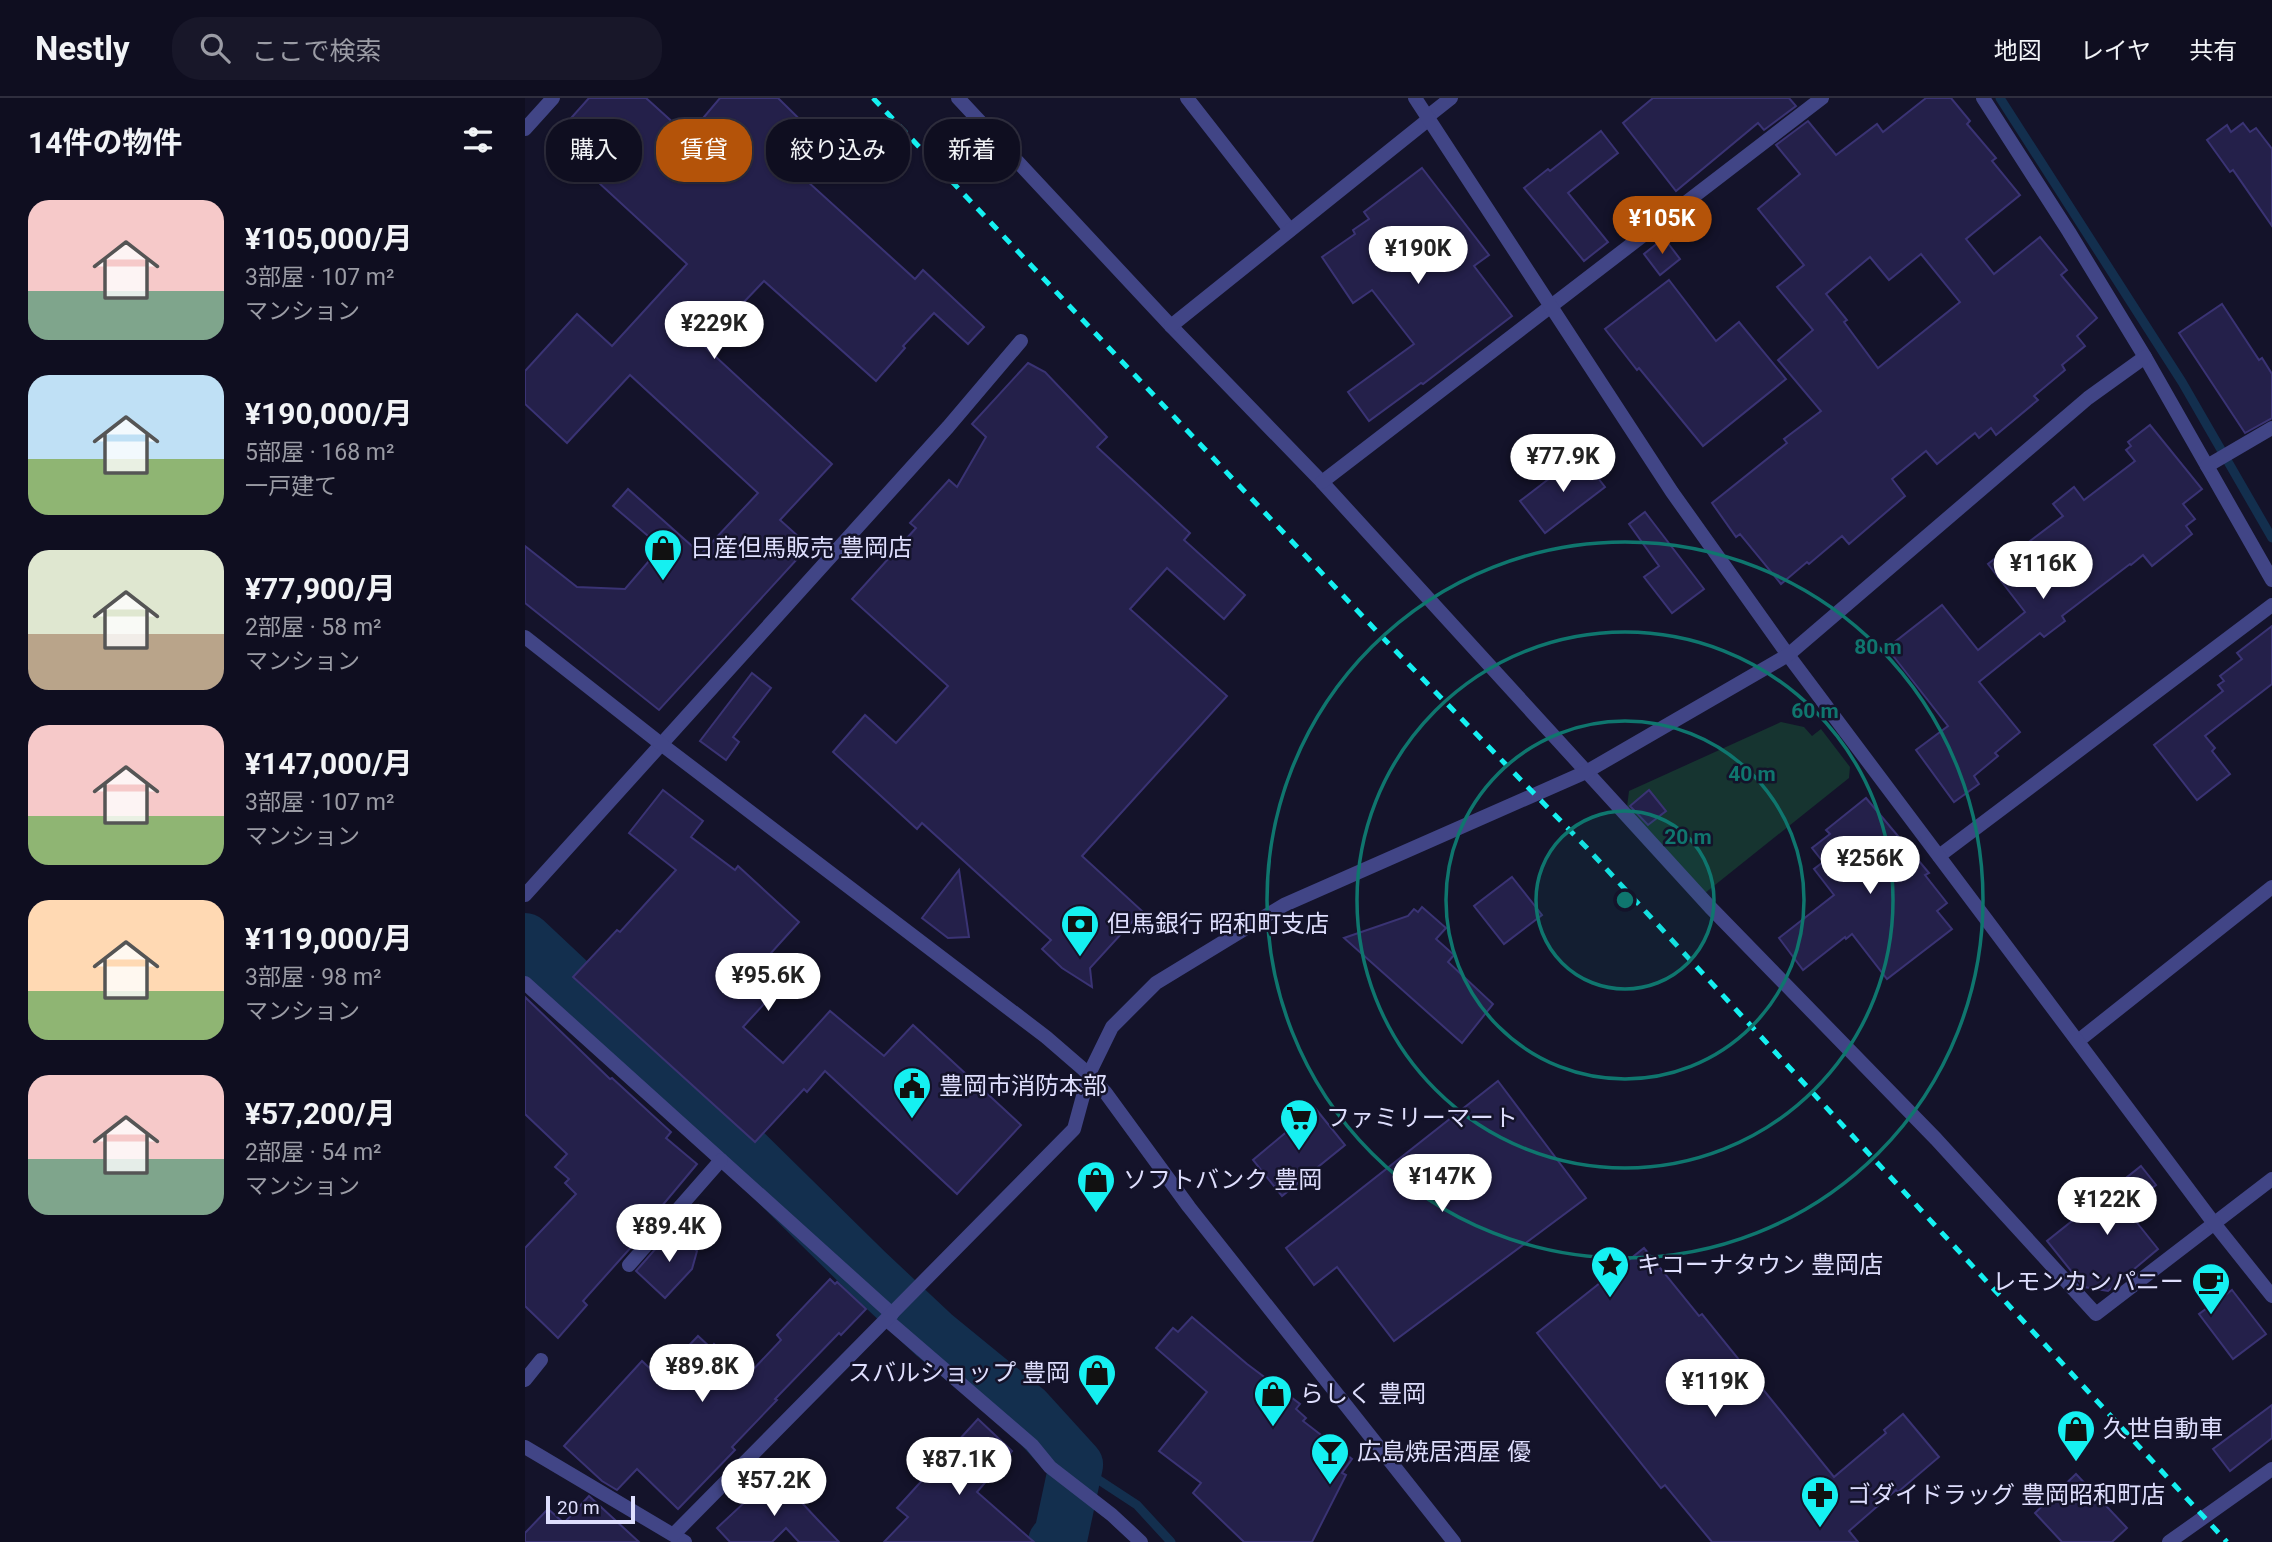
<!DOCTYPE html>
<html lang="ja">
<meta charset="utf-8">
<style>
:root{--surface:#0f0e20;--page:#181729;--text:#f1f3f6;--muted:#9b9ca5;--line:#2f2e3e;--accent:#b45309}
body{margin:0;font-family:Roboto,"Noto Sans JP",sans-serif;background:var(--page);color:var(--text);height:100vh;display:flex;flex-direction:column;font-size:26px;white-space:nowrap}
*{box-sizing:border-box;margin:0}
p{font-size:23px;color:var(--muted)}
.icon{flex:none;width:38px;height:38px;fill:none;stroke:currentColor;stroke-width:2;stroke-linecap:round;stroke-linejoin:round}
.map{position:relative;flex:1;overflow:hidden}
.drawer{display:flex;flex-direction:column;background:var(--surface);width:525px}
.drawer>*{flex:none}
.banner{position:absolute;left:21px;top:21px;width:665px;height:63px;display:flex;gap:14px}
.scale{position:absolute;left:21px;bottom:18px;width:89px;box-sizing:border-box;padding-left:7px;border:4px solid #dedefd;border-top:0;font-size:19px;line-height:24px;white-space:nowrap;color:#dedefd;-webkit-text-stroke:5px #14132a;paint-order:stroke}
.price{position:absolute;translate:-50% -60px;padding:0 16px;border-radius:24px;background:#fff;color:#222;font-size:23px;line-height:46px;filter:drop-shadow(0 2px 4px #0008)}
.price::after{content:'';position:absolute;left:50%;top:42px;width:21px;height:16px;margin-left:-10px;background:inherit;clip-path:polygon(0 0,100% 0,50% 100%)}
.price.selected{background:var(--accent);color:#fff}
ul{padding:0;list-style:none}
li{display:flex;align-items:center;gap:21px;height:175px;padding:0 28px}
li span{display:grid;place-items:center;flex:none;width:196px;height:140px;border-radius:21px;color:#555}
li>.icon{margin-inline-start:auto}
span .icon{width:84px;height:84px;fill:#fffc;stroke-width:1}
li b{font-size:30px}
h2{display:flex;justify-content:space-between;align-items:center;height:84px;padding:0 28px;font-size:30px}
.chip{padding:0 24px;border-radius:28px;background:var(--surface);box-shadow:0 2px 5px #0004,0 0 0 2px var(--line);font-size:24px;line-height:63px}
.chip.selected{background:var(--accent);color:#fff}
header{display:flex;align-items:center;gap:42px;box-sizing:border-box;height:98px;padding:0 35px;background:var(--surface);border-bottom:2px solid var(--line)}
header strong{font-size:33px}
nav{display:flex;gap:38px;margin-inline-start:auto;font-size:24px}
.search{width:490px;height:63px;background:var(--page);display:flex;align-items:center;gap:18px;box-sizing:border-box;padding:0 24px;border-radius:28px;color:var(--muted);font-size:26px}
main{display:flex;flex:1;min-height:0}
.map>svg:first-child{display:block}
</style>
<header>
<strong>Nestly</strong>
<div class="search"><svg class="icon" aria-label="search" viewBox="0 0 24 24"><circle cx="10" cy="10" r="6"/><path d="M15 15l6 6"/></svg>ここで検索</div>
<nav><a>地図</a><a>レイヤ</a><a>共有</a></nav>
</header>
<main>
<section class="drawer">
<h2>14件の物件<svg class="icon" aria-label="filters" viewBox="0 0 24 24"><path d="M4 7h16M4 17h16"/><circle cx="9" cy="7" r="2"/><circle cx="15" cy="17" r="2"/></svg></h2>
<ul>
<li><span style="background:linear-gradient(#f6c9c9 65%,#7fa58c 0)"><svg class="icon" aria-label="home" viewBox="0 0 24 24"><path d="M3 11l9-7 9 7M6 9v11h12V9"/></svg></span><div><b>¥105,000/月</b><p>3部屋 · 107 m²</p><p>マンション</p></div></li>
<li><span style="background:linear-gradient(#bfe0f5 60%,#8fb573 0)"><svg class="icon" aria-label="home" viewBox="0 0 24 24"><path d="M3 11l9-7 9 7M6 9v11h12V9"/></svg></span><div><b>¥190,000/月</b><p>5部屋 · 168 m²</p><p>一戸建て</p></div></li>
<li><span style="background:linear-gradient(#dfe7d0 60%,#b9a48a 0)"><svg class="icon" aria-label="home" viewBox="0 0 24 24"><path d="M3 11l9-7 9 7M6 9v11h12V9"/></svg></span><div><b>¥77,900/月</b><p>2部屋 · 58 m²</p><p>マンション</p></div></li>
<li><span style="background:linear-gradient(#f6c9c9 65%,#8fb573 0)"><svg class="icon" aria-label="home" viewBox="0 0 24 24"><path d="M3 11l9-7 9 7M6 9v11h12V9"/></svg></span><div><b>¥147,000/月</b><p>3部屋 · 107 m²</p><p>マンション</p></div></li>
<li><span style="background:linear-gradient(#ffd9b3 65%,#8fb573 0)"><svg class="icon" aria-label="home" viewBox="0 0 24 24"><path d="M3 11l9-7 9 7M6 9v11h12V9"/></svg></span><div><b>¥119,000/月</b><p>3部屋 · 98 m²</p><p>マンション</p></div></li>
<li><span style="background:linear-gradient(#f6c9c9 60%,#7fa58c 0)"><svg class="icon" aria-label="home" viewBox="0 0 24 24"><path d="M3 11l9-7 9 7M6 9v11h12V9"/></svg></span><div><b>¥57,200/月</b><p>2部屋 · 54 m²</p><p>マンション</p></div></li>
</ul>
</section>
<div class="map">
<svg width="1747" height="1444" viewBox="0 0 1747 1444">
<rect width="100%" height="100%" fill="#14132a"/>
<polygon fill="#163430" points="1256,624 1279,629 1287,638 1296,631 1325,669 1324,680 1180,795 1102,709 1104,693"/>
<g fill="none" stroke-linecap="round" stroke-linejoin="round">
<g stroke="#132f4e" stroke-width="9">
<polyline points="1475,0 1657,284 1747,440"/>
<polyline points="551,1367 612,1407 646,1444"/>
</g>
<polyline stroke="#132f4e" stroke-width="54" points="0,842 98,934 341,1173 409,1237 501,1312 551,1367 536,1437 530,1444"/>
</g>
<g fill="#24204a" stroke="#3a3374" stroke-width="2" fill-rule="evenodd">
<polygon points="64,0 121,0 163,38 195,0 253,0 308,54 282,83 390,181 398,172 459,229 443,246 409,215 378,248 380,250 351,283 239,183 178,247 307,366 255,422 284,448 134,612 0,505 0,448 52,489 100,491 136,449 88,408 103,391 176,456 233,395 105,277 42,345 0,306 0,273 52,216 87,248 162,166 61,73 64,69 30,38"/>
<polygon points="1128,0 1264,0 1271,8 1239,32 1233,25 1151,93 1098,25"/>
<path d="M1401,0H1426L1445,23L1442,26L1471,60L1467,63L1495,97L1441,141L1469,176L1515,139L1542,172L1536,177L1572,220L1552,238L1560,248L1537,267L1540,272L1509,298L1513,302L1471,337L1466,330L1454,340L1450,335L1412,366L1401,353L1367,381L1380,398L1324,446L1317,438L1284,466L1282,464L1256,486L1215,436L1211,439L1187,405L1262,345L1259,341L1296,313L1253,262L1288,232L1252,189L1279,167L1233,111L1275,76L1251,47L1283,23L1311,57L1352,26L1358,34ZM1396,156L1435,204L1353,270L1319,224L1322,222L1301,196L1345,159L1364,182Z"/>
<polygon points="1718,25 1725,34 1731,30 1747,51 1747,128 1708,72 1705,74 1682,42 1702,27 1706,34"/>
<polygon points="1076,33 1093,55 1043,95 1083,144 1059,163 999,90 1023,71 1025,73"/>
<polygon points="897,70 964,157 949,168 987,218 898,286 896,285 844,323 823,294 889,246 847,192 828,205 797,159 830,136 828,132 844,121 839,114"/>
<polygon points="1139,140 1155,161 1135,177 1119,156"/>
<polygon points="1144,182 1191,243 1214,224 1261,281 1178,348 1114,270 1112,272 1080,231"/>
<polygon points="1697,206 1734,262 1737,260 1747,276 1747,320 1720,335 1654,235"/>
<polygon points="503,265 520,274 582,339 572,349 665,435 659,442 720,497 699,521 642,470 605,511 702,598 557,758 617,813 565,870 567,889 537,870 517,851 526,842 397,725 392,731 308,654 340,617 371,645 423,588 327,501 391,430 385,425 424,382 432,389 461,339 447,326"/>
<polygon points="1625,327 1677,391 1658,406 1670,421 1661,428 1667,436 1627,468 1618,457 1606,467 1605,466 1537,518 1540,523 1519,539 1515,535 1454,584 1495,634 1470,655 1473,658 1449,678 1454,686 1429,704 1391,652 1423,628 1362,550 1417,507 1453,552 1500,514 1463,466 1485,449 1489,455 1538,418 1528,406 1549,389 1559,402 1610,363 1601,352 1606,348 1603,344"/>
<polygon points="1055,357 1080,389 1020,435 995,403"/>
<polygon points="1120,414 1179,491 1147,515 1119,479 1134,468 1104,426"/>
<polygon points="1747,528 1747,586 1680,638 1690,650 1687,653 1705,676 1672,702 1629,647 1698,593 1693,587 1699,583 1695,578 1717,561 1712,555"/>
<polygon points="227,575 246,590 208,639 214,644 201,662 175,643"/>
<polygon points="138,692 178,723 166,739 210,772 213,768 274,824 227,876 248,896 218,929 258,965 305,913 359,958 388,927 496,1027 432,1096 300,973 282,994 279,991 230,1044 48,879 92,832 95,834 151,772 104,735"/>
<polygon points="1124,692 1141,713 1123,727 1105,708"/>
<polygon points="1341,700 1404,775 1400,777 1422,805 1412,813 1427,831 1362,881 1327,836 1321,841 1320,839 1278,872 1254,840 1309,797 1289,771 1298,764 1287,750 1305,736 1301,732"/>
<polygon points="434,772 444,839 423,840 397,820"/>
<polygon points="987,779 1017,817 979,846 949,808"/>
<polygon points="897,809 921,830 911,841 929,857 923,864 968,906 937,945 819,840 883,818 889,811 893,814"/>
<polygon points="0,899 85,981 87,980 146,1034 141,1040 172,1066 131,1115 134,1118 58,1203 62,1207 33,1240 0,1208 0,1150 51,1096 40,1085 44,1081 30,1069 42,1056 0,1016"/>
<polygon points="973,983 1061,1100 869,1243 812,1169 789,1187 761,1150"/>
<polygon points="790,1010 820,1047 757,1098 728,1062"/>
<polygon points="1616,1068 1631,1087 1601,1111 1633,1151 1583,1193 1559,1189 1522,1143"/>
<polygon points="148,1131 172,1153 167,1171 140,1200 111,1173"/>
<polygon points="1119,1150 1174,1218 1177,1216 1309,1379 1361,1335 1359,1332 1378,1316 1414,1359 1373,1394 1371,1392 1324,1433 1333,1444 1187,1444 1140,1387 1136,1390 1012,1235"/>
<polygon points="305,1181 310,1186 312,1184 341,1211 316,1237 314,1235 250,1301 252,1302 207,1349 210,1352 153,1411 112,1371 92,1392 77,1383 39,1348 117,1263 134,1279 173,1238 186,1250 189,1246 223,1277 256,1242 252,1237"/>
<polygon points="1707,1192 1741,1236 1708,1261 1674,1216"/>
<polygon points="667,1219 722,1266 775,1306 771,1311 781,1320 778,1323 827,1361 817,1375 821,1377 787,1444 719,1444 668,1395 676,1385 634,1353 682,1294 631,1250 648,1230 653,1234"/>
<polygon points="1747,1307 1747,1340 1705,1373 1688,1351"/>
<polygon points="453,1321 487,1353 452,1394 509,1444 359,1444 383,1419 372,1410"/>
<polygon points="250,1376 292,1421 314,1444 274,1444 261,1430 247,1444 205,1444 192,1430"/>
<polygon points="1551,1376 1602,1430 1587,1444 1537,1444 1510,1415"/>
<polygon points="64,1398 114,1444 0,1444 0,1435 23,1411 39,1425"/>
</g>
<g fill="none" stroke-linecap="round" stroke-linejoin="round">
<g stroke="#414586" stroke-width="14">
<polyline points="433,0 646,228 797,384 1185,809 1411,1041 1571,1216 1747,1081"/>
<polyline points="662,0 765,132"/>
<polyline points="1458,0 1544,134 1620,259 1747,482"/>
<polyline points="902,19 926,0"/>
<polyline points="0,31 28,0"/>
<polyline points="646,228 904,21"/>
<polyline points="1682,368 1747,330"/>
<polyline points="797,384 1297,0"/>
<polyline points="1414,758 1747,507"/>
<polyline points="0,797 423,329 496,243"/>
<polyline points="0,885 367,1216"/>
<polyline points="1553,943 1747,789"/>
<polyline points="104,1167 196,1062"/>
<polyline points="362,1222 507,1347 525,1369 587,1417 616,1444"/>
<polyline points="0,1282 16,1262"/>
<polyline points="0,1349 160,1444"/>
<polyline points="149,1436 549,1031 564,976"/>
<polyline points="1644,1444 1747,1371"/>
</g>
<g stroke="#414586" stroke-width="14">
<polyline points="890,0 1147,394 1263,557 1688,1124 1747,1198"/>
<polyline points="0,539 136,646 521,939 558,971 580,994 664,1109 929,1444"/>
<polyline points="564,976 587,929 631,885 759,807 1061,674 1263,557 1563,300 1620,259"/>
</g>
<polyline stroke="#15f0f1" stroke-width="5" stroke-dasharray="10 9" stroke-linecap="butt" points="348,0 861,543 1062,750 1702,1444"/>
</g>
<circle cx="1100" cy="802" r="89" fill="#0f766e" fill-opacity=".12"/>
<g fill="none" stroke="#0f766e" stroke-width="3.5">
<circle cx="1100" cy="802" r="89"/>
<circle cx="1100" cy="802" r="179"/>
<circle cx="1100" cy="802" r="268"/>
<circle cx="1100" cy="802" r="358"/>
</g>
<defs>
<symbol id="shop-pin" viewBox="-11 -11 22 30"><path d="M0 17L-7.5 6A9.5 9.5 0 1 1 7.5 6Z" fill="#15f0f1" stroke="#14132a"/><path d="M-5-2.5h2.3a2.7 3.5 0 0 1 5.4 0H5L5.5 6h-11ZM-1.5-2.5h3a1.5 2.3 0 0 0-3 0Z" fill="#111"/></symbol>
<symbol id="bank-pin" viewBox="-11 -11 22 30"><path d="M0 17L-7.5 6A9.5 9.5 0 1 1 7.5 6Z" fill="#15f0f1" stroke="#14132a"/><path d="M-6-4H6V4H-6ZM0-2.3a2.3 2.3 0 1 0 0 4.6a2.3 2.3 0 1 0 0-4.6Z" fill="#111"/></symbol>
<symbol id="civic-pin" viewBox="-11 -11 22 30"><path d="M0 17L-7.5 6A9.5 9.5 0 1 1 7.5 6Z" fill="#15f0f1" stroke="#14132a"/><path d="M-.6-6.5H3V-4.5H.6V-3L4-1V1h2V6H-6V1h2V-1L-.6-3ZM-1.2 2.5V6h2.4V2.5Z" fill="#111"/></symbol>
<symbol id="supermarket-pin" viewBox="-11 -11 22 30"><path d="M0 17L-7.5 6A9.5 9.5 0 1 1 7.5 6Z" fill="#15f0f1" stroke="#14132a"/><path d="M-6-5.5h2.5l.6 2H6L4.5 2H-2.5L-4.4-4H-6ZM-1.5 3.2a1.3 1.3 0 1 0 .1 0ZM3 3.2a1.3 1.3 0 1 0 .1 0Z" fill="#111"/></symbol>
<symbol id="sight-pin" viewBox="-11 -11 22 30"><path d="M0 17L-7.5 6A9.5 9.5 0 1 1 7.5 6Z" fill="#15f0f1" stroke="#14132a"/><path d="M0-6L1.8-2.2L6-1.7L2.9 1.2L3.7 5.4L0 3.3L-3.7 5.4L-2.9 1.2L-6-1.7L-1.8-2.2Z" fill="#111"/></symbol>
<symbol id="cafe-pin" viewBox="-11 -11 22 30"><path d="M0 17L-7.5 6A9.5 9.5 0 1 1 7.5 6Z" fill="#15f0f1" stroke="#14132a"/><path d="M-5.5-4.5H6V0H3Q3 3.5 0 3.5H-2.5Q-5.5 3.5-5.5 0ZM3-3.2v2h1.7v-2ZM-6 4.5H4V6H-6Z" fill="#111"/></symbol>
<symbol id="bar-pin" viewBox="-11 -11 22 30"><path d="M0 17L-7.5 6A9.5 9.5 0 1 1 7.5 6Z" fill="#15f0f1" stroke="#14132a"/><path d="M-6-5H6L.8 .8V4.5H3.5V6h-7V4.5H-.8V.8Z" fill="#111"/></symbol>
<symbol id="pharmacy-pin" viewBox="-11 -11 22 30"><path d="M0 17L-7.5 6A9.5 9.5 0 1 1 7.5 6Z" fill="#15f0f1" stroke="#14132a"/><path d="M-2-6h4v4h4v4h-4v4h-4v-4h-4v-4h4Z" fill="#111"/></symbol>
</defs>
<g fill-rule="evenodd">
<use href="#shop-pin" x="116" y="428" width="44" height="60"/>
<use href="#bank-pin" x="533" y="804" width="44" height="60"/>
<use href="#civic-pin" x="365" y="966" width="44" height="60"/>
<use href="#supermarket-pin" x="752" y="998" width="44" height="60"/>
<use href="#shop-pin" x="549" y="1060" width="44" height="60"/>
<use href="#sight-pin" x="1063" y="1145" width="44" height="60"/>
<use href="#cafe-pin" x="1664" y="1162" width="44" height="60"/>
<use href="#shop-pin" x="550" y="1253" width="44" height="60"/>
<use href="#shop-pin" x="726" y="1274" width="44" height="60"/>
<use href="#shop-pin" x="1529" y="1309" width="44" height="60"/>
<use href="#bar-pin" x="783" y="1332" width="44" height="60"/>
<use href="#pharmacy-pin" x="1273" y="1375" width="44" height="60"/>
</g>
<g text-anchor="middle" stroke-width="5" stroke-linejoin="round" paint-order="stroke">
<g font-size="24" fill="#dedefd" stroke="#14132a" text-anchor="start">
<text x="165" y="458">日産但馬販売 豊岡店</text>
<text x="582" y="834">但馬銀行 昭和町支店</text>
<text x="414" y="996">豊岡市消防本部</text>
<text x="801" y="1028">ファミリーマート</text>
<text x="598" y="1090">ソフトバンク 豊岡</text>
<text x="1112" y="1175">キコーナタウン 豊岡店</text>
<text x="1659" y="1192" text-anchor="end">レモンカンパニー</text>
<text x="545" y="1283" text-anchor="end">スバルショップ 豊岡</text>
<text x="775" y="1304">らしく 豊岡</text>
<text x="1578" y="1339">久世自動車</text>
<text x="832" y="1362">広島焼居酒屋 優</text>
<text x="1322" y="1405">ゴダイドラッグ 豊岡昭和町店</text>
</g>
</g>
<circle cx="1100" cy="802" r="10" fill="#0f766e" stroke="#14132a" stroke-width="3.5"/>
<g font-size="21" text-anchor="middle" font-weight="bold" fill="#0f766e" stroke="#14132a" stroke-width="5" stroke-linejoin="round" paint-order="stroke">
<text x="1353" y="556">80 m</text>
<text x="1290" y="620">60 m</text>
<text x="1227" y="683">40 m</text>
<text x="1163" y="746">20 m</text>
</g>
</svg>
<div class="scale">20 m</div>
<b class="price selected" style="left:1137px;top:158px">¥105K</b>
<b class="price" style="left:893px;top:188px">¥190K</b>
<b class="price" style="left:189px;top:263px">¥229K</b>
<b class="price" style="left:1038px;top:396px">¥77.9K</b>
<b class="price" style="left:1518px;top:503px">¥116K</b>
<b class="price" style="left:1345px;top:798px">¥256K</b>
<b class="price" style="left:243px;top:915px">¥95.6K</b>
<b class="price" style="left:917px;top:1116px">¥147K</b>
<b class="price" style="left:1582px;top:1139px">¥122K</b>
<b class="price" style="left:144px;top:1166px">¥89.4K</b>
<b class="price" style="left:177px;top:1306px">¥89.8K</b>
<b class="price" style="left:1190px;top:1321px">¥119K</b>
<b class="price" style="left:434px;top:1399px">¥87.1K</b>
<b class="price" style="left:249px;top:1420px">¥57.2K</b>
<div class="banner">
<a class="chip">購入</a>
<a class="chip selected">賃貸</a>
<a class="chip">絞り込み</a>
<a class="chip">新着</a>
</div>
</div>
</main>
